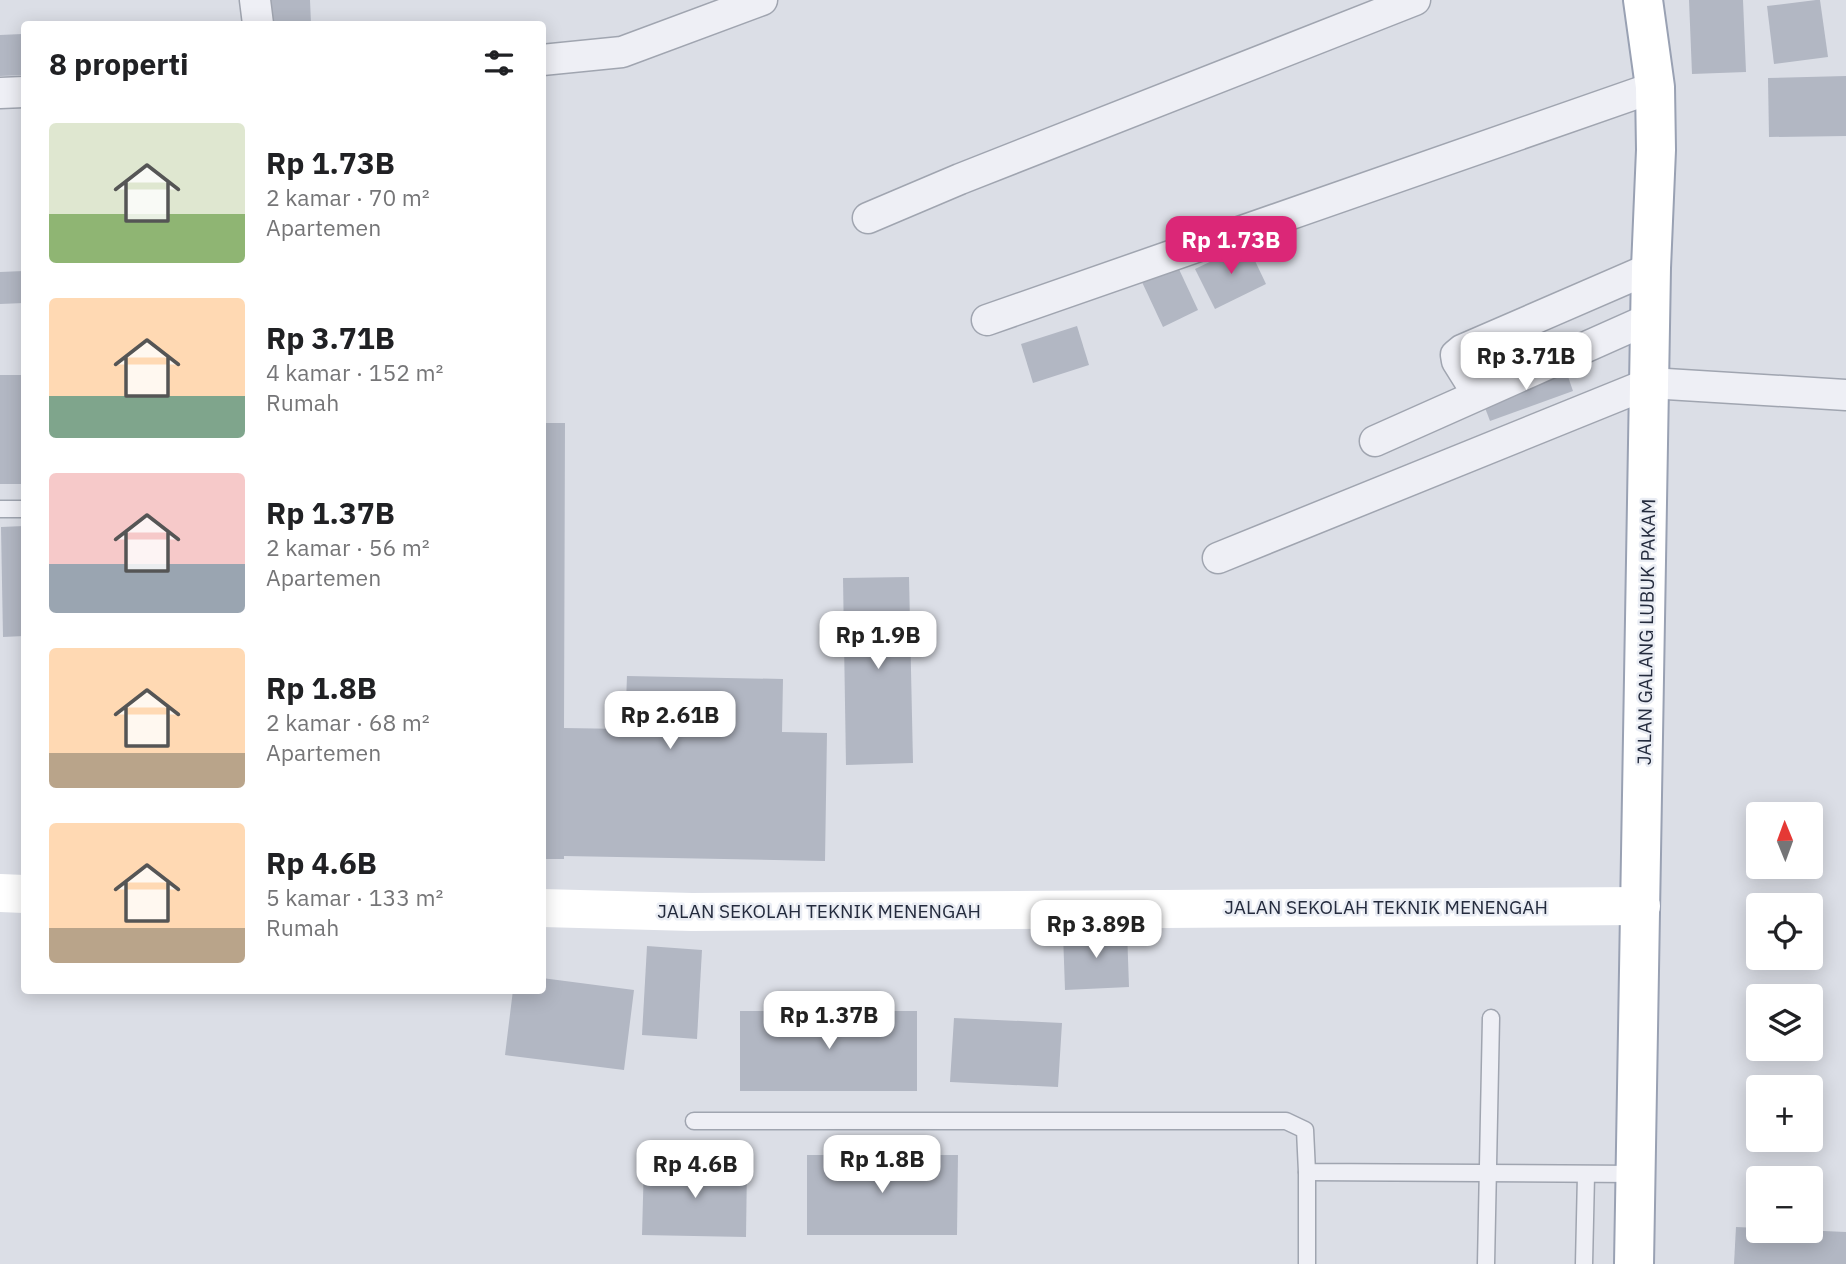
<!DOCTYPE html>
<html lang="id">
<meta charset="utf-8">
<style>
:root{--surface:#fff;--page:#f6f6f6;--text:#202124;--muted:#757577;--accent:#db2777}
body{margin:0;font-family:"IBM Plex Sans",sans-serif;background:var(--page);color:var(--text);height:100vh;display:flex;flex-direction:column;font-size:26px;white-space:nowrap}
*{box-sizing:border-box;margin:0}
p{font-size:23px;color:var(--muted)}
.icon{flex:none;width:38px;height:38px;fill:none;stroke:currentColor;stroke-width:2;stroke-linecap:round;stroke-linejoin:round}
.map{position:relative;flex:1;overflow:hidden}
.side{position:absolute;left:21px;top:21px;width:525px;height:973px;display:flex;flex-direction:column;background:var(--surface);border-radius:7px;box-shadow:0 4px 18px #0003}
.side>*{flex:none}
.needle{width:46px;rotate:359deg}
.buttons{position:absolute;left:1746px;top:802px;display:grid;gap:14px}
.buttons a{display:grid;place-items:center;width:77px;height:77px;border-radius:7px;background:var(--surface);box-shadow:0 4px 18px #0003;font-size:35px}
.price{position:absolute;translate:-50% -60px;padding:0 16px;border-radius:14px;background:#fff;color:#222;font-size:23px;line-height:46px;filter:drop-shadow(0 2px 4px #0008)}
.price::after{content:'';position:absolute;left:50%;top:42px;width:21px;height:16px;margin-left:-10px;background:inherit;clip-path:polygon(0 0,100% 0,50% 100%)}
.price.active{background:var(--accent);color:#fff}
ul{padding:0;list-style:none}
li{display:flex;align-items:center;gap:21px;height:175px;padding:0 28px}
li span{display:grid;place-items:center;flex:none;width:196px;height:140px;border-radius:7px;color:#555}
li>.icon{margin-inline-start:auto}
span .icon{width:84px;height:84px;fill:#fffc;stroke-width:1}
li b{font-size:30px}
h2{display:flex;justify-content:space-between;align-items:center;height:84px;padding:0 28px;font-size:30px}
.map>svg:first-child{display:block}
</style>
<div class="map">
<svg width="1846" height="1264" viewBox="0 0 1846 1264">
<rect width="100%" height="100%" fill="#dbdee6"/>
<g fill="#b2b7c3">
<polygon points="270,0 310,0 311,24 272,24"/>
<polygon points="1689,0 1743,0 1746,72 1692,74"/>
<polygon points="1816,0 1820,0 1828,57 1774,64 1767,6"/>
<polygon points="22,34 24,75 0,76 0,35"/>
<polygon points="1846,76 1846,136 1769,137 1768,78"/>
<polygon points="1247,244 1266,284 1215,309 1195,269"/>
<polygon points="1177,265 1198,310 1163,327 1142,282"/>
<polygon points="24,271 24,303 0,304 0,272"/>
<polygon points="1077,326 1089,365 1033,383 1021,344"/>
<polygon points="1563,362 1573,391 1490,421 1479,392"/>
<rect x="0" y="375" width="24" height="109"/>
<polygon points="542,423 565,423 564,728 625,729 627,676 783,679 782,732 827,733 825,861 564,856 564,859 542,859"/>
<polygon points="24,526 24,636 3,637 1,527"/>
<polygon points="909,577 913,763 846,765 843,578"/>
<polygon points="1127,930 1129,987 1065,990 1063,933"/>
<polygon points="647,946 702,950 697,1039 642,1035"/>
<polygon points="542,978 634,990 624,1070 505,1055 513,990 542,990"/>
<rect x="740" y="1011" width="177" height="80"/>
<polygon points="954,1018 1062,1023 1058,1087 950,1082"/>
<polygon points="807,1155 958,1155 957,1235 807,1235"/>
<polygon points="644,1162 747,1165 746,1237 642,1235"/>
<polygon points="1736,1227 1846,1232 1846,1264 1734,1264"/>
</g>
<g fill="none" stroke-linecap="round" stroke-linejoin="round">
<defs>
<g id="lane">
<polyline points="0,509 24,509"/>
<polyline points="694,1121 1286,1121 1305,1130 1307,1172 1636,1174"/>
<polyline points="1307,1264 1307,1172"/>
<polyline points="1486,1264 1491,1018"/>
<polyline points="1584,1264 1586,1175"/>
</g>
<g id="street">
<polyline points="255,0 258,24"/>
<polyline points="542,60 622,52 762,0"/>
<polyline points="0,93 24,92"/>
<polyline points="868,218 960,179 1415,0"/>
<polyline points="987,320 1655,87"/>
<polyline points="1477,393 1457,361 1456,355 1462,350 1651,268"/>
<polyline points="1375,441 1651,318"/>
<polyline points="1218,558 1650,383 1846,395"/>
</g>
<polyline id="primary" points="1634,1264 1651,268 1656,150 1655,87 1643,0"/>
</defs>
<use href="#lane" stroke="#a0a5b0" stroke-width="19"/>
<use href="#street" stroke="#a0a5b0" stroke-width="33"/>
<use href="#primary" stroke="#99a1b3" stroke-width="42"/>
<use href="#lane" stroke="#eeeff5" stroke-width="16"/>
<use href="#street" stroke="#eeeff5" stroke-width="30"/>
<g stroke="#fff" stroke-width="38">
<polyline points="0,893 24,894"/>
<polyline points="542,908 692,912 1641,906"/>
</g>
<use href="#primary" stroke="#fff" stroke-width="38"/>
</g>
<g text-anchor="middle" stroke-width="5" stroke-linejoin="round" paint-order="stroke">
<g font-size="19" fill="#242b3d" stroke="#eaedf4">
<text transform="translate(1646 632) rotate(-89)" y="7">JALAN GALANG LUBUK PAKAM</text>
<text x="1386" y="914">JALAN SEKOLAH TEKNIK MENENGAH</text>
<text x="819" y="918">JALAN SEKOLAH TEKNIK MENENGAH</text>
</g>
</g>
</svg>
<div class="buttons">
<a><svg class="needle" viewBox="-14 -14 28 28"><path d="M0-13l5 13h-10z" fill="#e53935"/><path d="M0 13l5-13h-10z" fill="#757577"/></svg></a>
<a><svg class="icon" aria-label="locate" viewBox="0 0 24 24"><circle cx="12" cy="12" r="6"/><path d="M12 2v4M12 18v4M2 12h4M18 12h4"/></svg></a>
<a><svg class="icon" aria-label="layers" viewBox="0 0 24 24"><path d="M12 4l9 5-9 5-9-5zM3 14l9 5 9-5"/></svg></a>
<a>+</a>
<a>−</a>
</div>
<b class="price active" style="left:1231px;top:276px">Rp 1.73B</b>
<b class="price" style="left:1526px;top:392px">Rp 3.71B</b>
<b class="price" style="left:878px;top:671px">Rp 1.9B</b>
<b class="price" style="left:670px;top:751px">Rp 2.61B</b>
<b class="price" style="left:1096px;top:960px">Rp 3.89B</b>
<b class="price" style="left:829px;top:1051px">Rp 1.37B</b>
<b class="price" style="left:882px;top:1195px">Rp 1.8B</b>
<b class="price" style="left:695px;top:1200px">Rp 4.6B</b>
<section class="side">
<h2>8 properti<svg class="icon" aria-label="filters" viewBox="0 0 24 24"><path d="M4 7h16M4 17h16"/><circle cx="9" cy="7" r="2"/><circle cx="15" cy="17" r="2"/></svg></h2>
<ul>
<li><span style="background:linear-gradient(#dfe7d0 65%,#8fb573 0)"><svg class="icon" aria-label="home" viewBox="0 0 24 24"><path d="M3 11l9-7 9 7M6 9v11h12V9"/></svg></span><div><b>Rp 1.73B</b><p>2 kamar · 70 m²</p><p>Apartemen</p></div></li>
<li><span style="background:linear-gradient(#ffd9b3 70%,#7fa58c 0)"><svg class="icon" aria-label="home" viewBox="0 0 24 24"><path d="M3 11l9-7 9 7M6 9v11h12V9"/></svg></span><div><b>Rp 3.71B</b><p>4 kamar · 152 m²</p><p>Rumah</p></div></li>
<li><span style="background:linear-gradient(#f6c9c9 65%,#9aa5b1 0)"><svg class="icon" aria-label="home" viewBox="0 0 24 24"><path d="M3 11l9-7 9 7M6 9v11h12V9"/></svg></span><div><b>Rp 1.37B</b><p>2 kamar · 56 m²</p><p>Apartemen</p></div></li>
<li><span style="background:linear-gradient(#ffd9b3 75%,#b9a48a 0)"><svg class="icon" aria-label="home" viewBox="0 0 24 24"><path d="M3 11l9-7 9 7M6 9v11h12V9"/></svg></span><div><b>Rp 1.8B</b><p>2 kamar · 68 m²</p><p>Apartemen</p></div></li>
<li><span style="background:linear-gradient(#ffd9b3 75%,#b9a48a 0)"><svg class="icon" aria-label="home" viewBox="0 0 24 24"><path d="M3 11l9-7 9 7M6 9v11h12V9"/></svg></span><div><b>Rp 4.6B</b><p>5 kamar · 133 m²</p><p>Rumah</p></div></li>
</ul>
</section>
</div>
